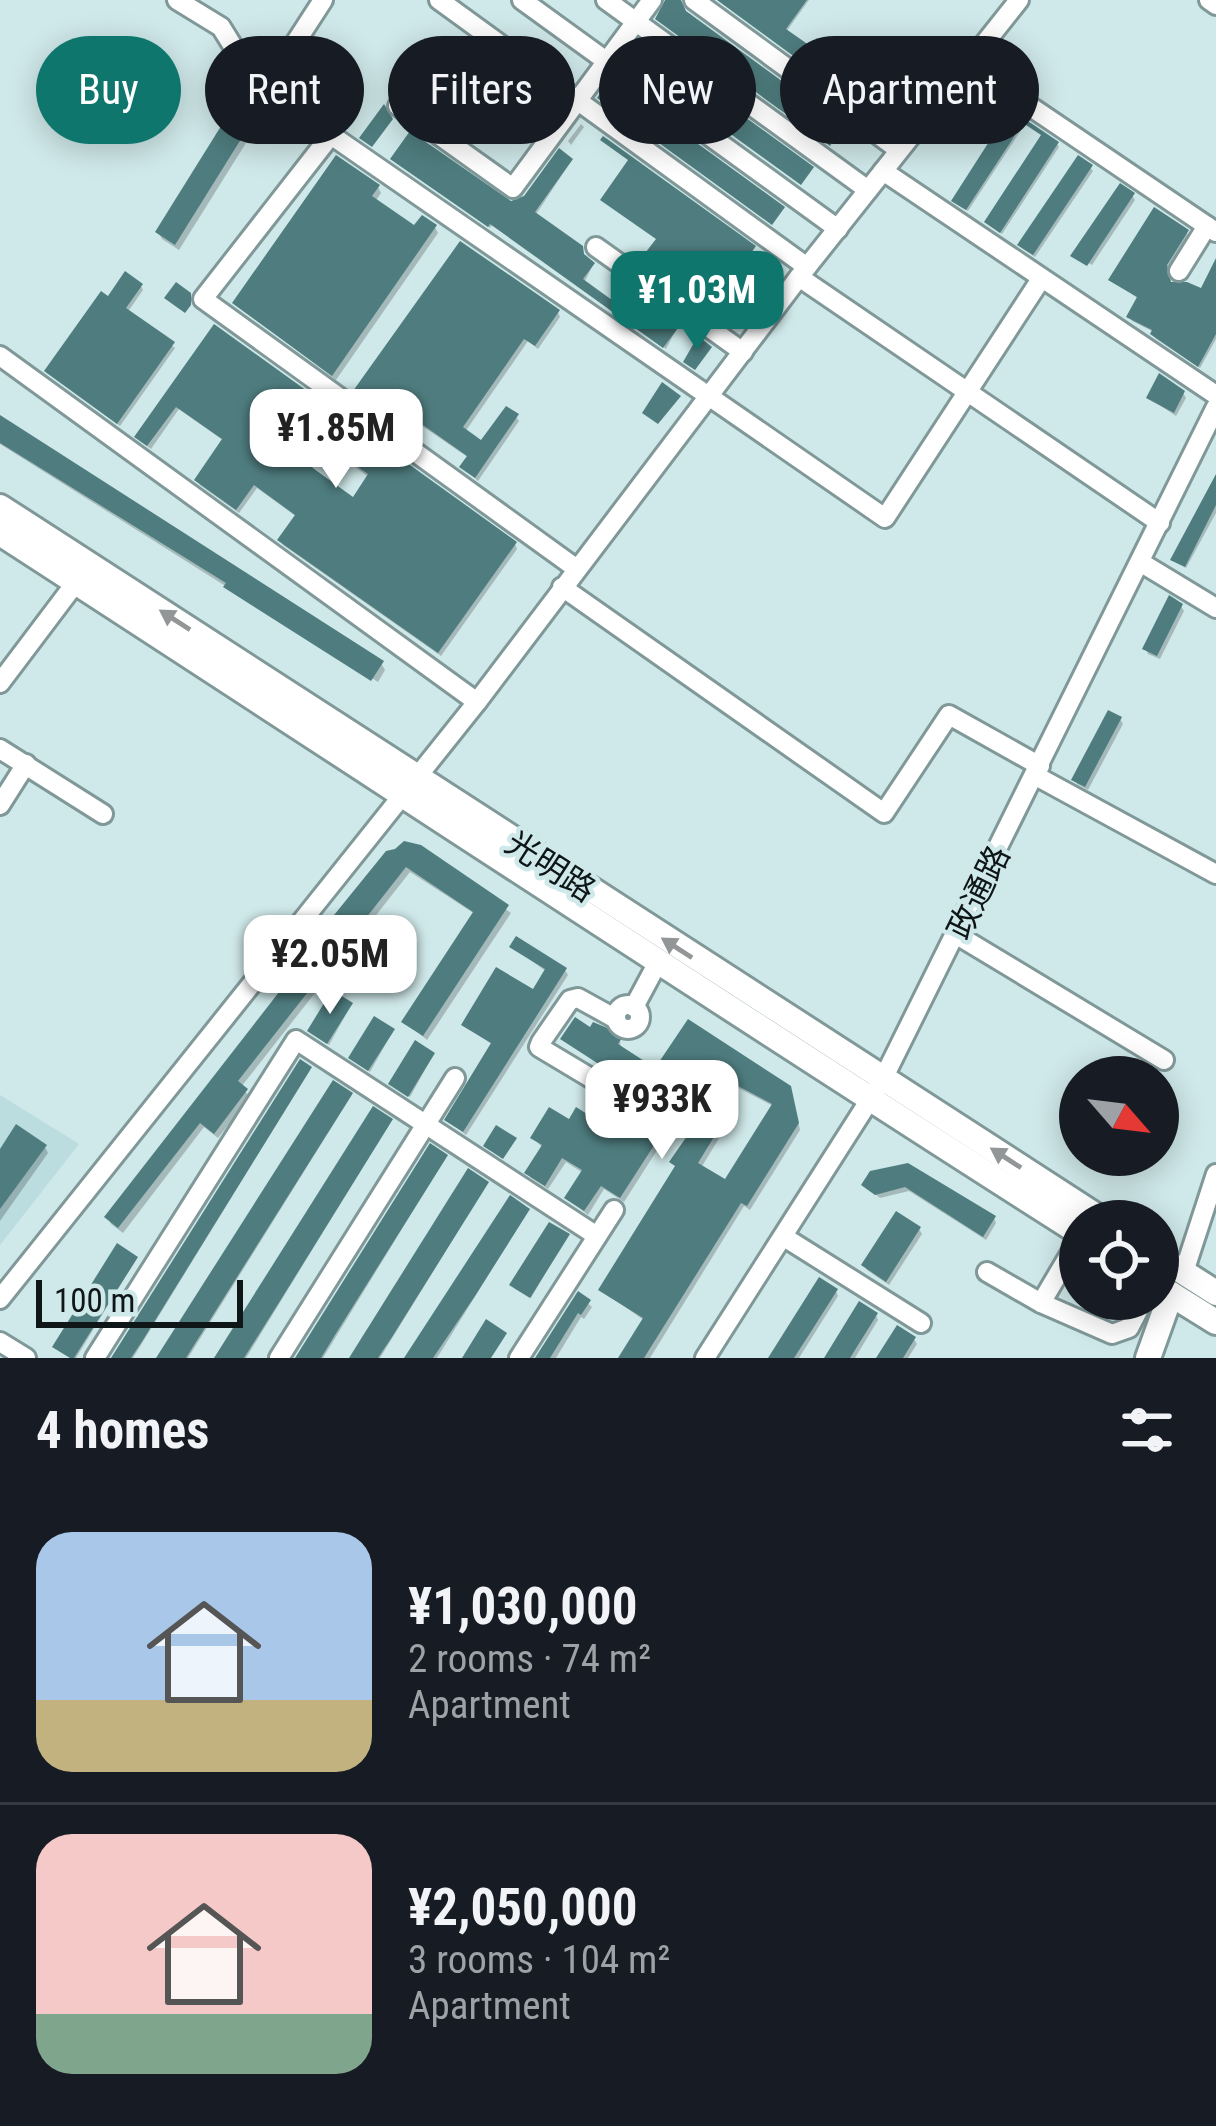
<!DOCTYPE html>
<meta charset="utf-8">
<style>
:root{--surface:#171b24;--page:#242831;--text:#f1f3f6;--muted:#9ea1a6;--line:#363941;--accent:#0f766e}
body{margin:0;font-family:"Roboto Condensed","Noto Sans SC",sans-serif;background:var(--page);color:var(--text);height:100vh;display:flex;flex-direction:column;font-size:45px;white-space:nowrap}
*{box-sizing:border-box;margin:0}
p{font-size:39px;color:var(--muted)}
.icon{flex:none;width:66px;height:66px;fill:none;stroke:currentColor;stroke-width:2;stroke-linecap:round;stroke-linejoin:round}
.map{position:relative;height:1358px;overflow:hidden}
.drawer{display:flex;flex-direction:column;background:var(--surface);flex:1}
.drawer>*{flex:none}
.banner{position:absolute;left:36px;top:36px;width:1146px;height:108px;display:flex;gap:24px}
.needle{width:78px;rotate:118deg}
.fabs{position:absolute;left:1059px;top:1056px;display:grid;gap:24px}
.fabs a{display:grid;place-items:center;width:120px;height:120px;border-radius:50%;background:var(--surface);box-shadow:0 6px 30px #0003;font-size:60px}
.scale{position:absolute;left:36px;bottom:30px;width:207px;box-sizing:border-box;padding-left:12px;border:6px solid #0e1617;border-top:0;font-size:33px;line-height:42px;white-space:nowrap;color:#0e1617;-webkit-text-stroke:9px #cfe8e9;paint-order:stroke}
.price{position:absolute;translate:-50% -102px;padding:0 27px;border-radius:24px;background:#fff;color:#222;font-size:39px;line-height:78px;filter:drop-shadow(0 3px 6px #0008)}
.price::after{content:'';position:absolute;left:50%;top:72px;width:36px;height:27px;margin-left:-18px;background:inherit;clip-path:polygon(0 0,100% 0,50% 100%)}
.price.active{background:var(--accent);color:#fff}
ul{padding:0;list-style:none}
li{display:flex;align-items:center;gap:36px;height:300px;padding:0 36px}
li+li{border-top:3px solid var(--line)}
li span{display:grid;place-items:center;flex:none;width:336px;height:240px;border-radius:36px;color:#555}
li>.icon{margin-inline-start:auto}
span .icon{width:144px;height:144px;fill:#fffc;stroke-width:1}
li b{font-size:51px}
h2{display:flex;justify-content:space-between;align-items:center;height:144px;padding:0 36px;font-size:51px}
.chip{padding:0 42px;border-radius:54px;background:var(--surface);box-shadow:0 6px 30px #0003;font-size:42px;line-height:108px}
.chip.active{background:var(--accent);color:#fff}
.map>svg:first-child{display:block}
</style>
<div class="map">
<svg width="1216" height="1358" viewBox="0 0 1216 1358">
<rect width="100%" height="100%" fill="#cfe8e9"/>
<polygon fill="#bbdddf" points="0,1095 79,1144 0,1245"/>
<g fill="#0003" fill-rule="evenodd">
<polygon points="718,0 809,0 786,32 826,61 910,94 888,124"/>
<polygon points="272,88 276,95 179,250 162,239 158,232"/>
<polygon points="1011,113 1057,144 1059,147 1002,234 989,225 1044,136 1025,124 968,211 956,204"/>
<polygon points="581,124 584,127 571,145 568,141"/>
<polygon points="571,161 535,216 593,265 584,283 628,315 678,326 666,349 492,225 490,228 395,162 513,205"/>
<polygon points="1090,167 1093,171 1035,257 1023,249 1020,245"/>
<polygon points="378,187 381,193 375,202 414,229 435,227 438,233 336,380 236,304"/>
<polygon points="1132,195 1135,200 1092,265 1075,255"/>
<polygon points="1186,232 1189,236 1166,275 1171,286 1202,292 1216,266 1216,339 1200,368 1155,338 1154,332 1132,321 1130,317 1139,299 1111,280"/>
<polygon points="753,248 711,311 644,264"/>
<polygon points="141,286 143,290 127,313 175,348 120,426 48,371 109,300"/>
<polygon points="558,312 560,317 538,349 528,341 465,432 482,444 516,417 519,421 478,481 463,467 469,458 428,430 406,417 399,420 356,391"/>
<path d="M215,328L515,544L517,549L441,656L283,545L281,540L297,517L257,488L239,513L200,485L197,480L224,441L179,409L151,449L140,441L138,437ZM328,447L370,478L354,501L311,470Z"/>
<polygon points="1183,393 1186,398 1176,416 1149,398"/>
<polygon points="0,419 381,663 385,670 378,682 0,444"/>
<polygon points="1216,481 1216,513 1186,568 1173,560"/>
<polygon points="1181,606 1184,611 1160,659 1148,654 1146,649"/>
<polygon points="1120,719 1123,724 1088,790 1077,784 1075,780"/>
<polygon points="419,848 511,913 427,1040 405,1022 475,914 410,872 241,1087 250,1097 218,1138 204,1127 123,1233 111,1224 108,1218"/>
<polygon points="512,947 565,970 568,975 466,1135 448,1120 493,1045 464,1025 534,993 547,972"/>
<polygon points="351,1005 329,1045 312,1033"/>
<polygon points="689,1023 792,1094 800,1130 750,1210 744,1206 650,1358 621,1358 645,1321 601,1290 718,1129 721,1135 701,1168 726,1183 773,1106 707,1072 624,1202 604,1189 588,1215 567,1198 583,1173 566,1162 548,1189 531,1178 528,1173 543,1148 533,1138 569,1124 604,1128 620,1102 606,1090 611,1073 563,1039 620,1040 621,1050 656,1072"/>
<polygon points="393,1031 370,1072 353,1060"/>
<polygon points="433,1055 410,1097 393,1086"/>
<polygon points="310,1069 133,1358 115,1358"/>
<polygon points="351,1096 188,1358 160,1358"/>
<polygon points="391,1121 246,1358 218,1358"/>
<polygon points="45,1147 48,1153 0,1221 0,1157"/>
<polygon points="446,1157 323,1358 296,1358"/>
<polygon points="872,1173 994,1218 996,1223 986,1240 909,1191 880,1198 864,1185"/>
<polygon points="487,1184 380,1358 352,1358"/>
<polygon points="528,1211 437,1358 409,1358"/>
<polygon points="919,1229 922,1234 889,1285 867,1270 864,1265"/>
<polygon points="567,1236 531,1298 514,1288"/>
<polygon points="136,1259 76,1358 71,1358"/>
<polygon points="836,1291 838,1296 799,1358 772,1358"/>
<polygon points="579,1296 592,1307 584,1319 581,1317 556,1358 539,1358"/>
<polygon points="876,1315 878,1320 855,1358 827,1358"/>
<polygon points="914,1339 917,1344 908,1358 880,1358"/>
</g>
<g fill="#4f7d7f" fill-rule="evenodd">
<polygon points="665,0 681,0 686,11 868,144 842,128 830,146 655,19"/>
<polygon points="717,0 807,0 786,29 826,57 841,41 911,89 886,124"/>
<polygon points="639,40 814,167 801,185 626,58"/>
<polygon points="251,78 274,86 175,245 155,232"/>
<polygon points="610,80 785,207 772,225 597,98"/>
<polygon points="965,95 983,107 967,133 948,121"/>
<polygon points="384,104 393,119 372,147 359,138"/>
<polygon points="1010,109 1059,142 1000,233 984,222 1041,135 1023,123 966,210 951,201"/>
<polygon points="410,131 511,201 524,196 559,148 573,159 535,212 583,246 584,254 595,263 583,279 627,311 639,294 681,324 663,348 490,224 488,227 390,159"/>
<polygon points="603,136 756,246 709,311 639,261 656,239 600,200 628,160 600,140"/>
<polygon points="336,155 380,185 372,196 414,225 422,215 437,225 332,376 232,303"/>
<polygon points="1078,155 1093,165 1033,255 1017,245"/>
<polygon points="1120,183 1135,193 1087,266 1070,256"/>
<polygon points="1154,207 1189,230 1167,265 1171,282 1187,282 1201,288 1216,258 1216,334 1198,367 1150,334 1152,330 1126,317 1137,297 1108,280"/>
<polygon points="460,241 560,310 535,346 524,339 463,427 481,440 506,406 519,414 475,478 459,467 467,456 423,425 401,414 398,418 353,391"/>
<polygon points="125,271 143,284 126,308 175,342 117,424 44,371 101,291 108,296"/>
<polygon points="176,282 191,293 191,305 185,313 164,298"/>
<path d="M214,324L517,542L438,653L277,540L295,515L254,485L236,510L194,480L222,439L176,407L147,446L134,437ZM325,444L368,474L353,497L310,466Z"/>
<polygon points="698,336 712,347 695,370 683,362"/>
<polygon points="1159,373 1185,391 1174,413 1146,398"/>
<polygon points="662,382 681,396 658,424 642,413"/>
<polygon points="0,415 384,661 371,681 223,587 226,583 0,443"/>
<polygon points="1216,474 1216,505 1185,567 1170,560"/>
<polygon points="1169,595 1183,604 1157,656 1142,649"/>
<polygon points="1108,710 1122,717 1085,787 1071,780"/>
<polygon points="404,841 421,845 509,905 423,1036 401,1022 473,912 406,867 238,1081 248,1089 214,1134 200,1123 118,1228 104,1217 304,960 300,957 386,851 395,849"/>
<polygon points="516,936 567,968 463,1132 444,1120 491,1043 461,1025 496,967 533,989 545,969 509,947"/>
<polygon points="332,990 353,1003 327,1044 307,1031"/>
<polygon points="374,1016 395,1029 368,1071 348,1058"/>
<polygon points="575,1017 590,1027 593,1022 617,1032 622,1038 618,1044 655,1068 688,1019 791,1086 799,1123 747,1206 741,1203 644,1358 618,1358 643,1318 598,1290 675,1166 669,1162 701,1116 720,1127 698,1163 725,1179 772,1104 704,1068 620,1198 601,1186 584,1211 564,1198 582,1170 562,1158 545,1186 524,1173 542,1145 530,1138 549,1107 569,1119 576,1107 603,1124 618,1100 603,1090 608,1070 560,1039"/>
<polygon points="415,1040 435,1053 408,1097 388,1084"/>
<polygon points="300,1059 312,1067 143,1340 131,1358 111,1358"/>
<polygon points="333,1080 353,1093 186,1358 156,1358"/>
<polygon points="373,1106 393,1119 280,1301 244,1358 214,1358"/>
<polygon points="16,1124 47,1145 0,1209 0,1149"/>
<polygon points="496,1125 517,1138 503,1159 483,1146"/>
<polygon points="430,1143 448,1155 335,1335 321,1358 295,1358"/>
<polygon points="908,1163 996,1216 983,1237 905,1187 875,1195 861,1185 870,1171"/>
<polygon points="468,1168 489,1182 392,1337 378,1358 349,1358"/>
<polygon points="510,1195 530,1209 475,1296 433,1358 404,1358"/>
<polygon points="896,1211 921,1227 886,1282 861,1265"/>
<polygon points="549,1222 570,1234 530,1298 509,1285"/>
<polygon points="117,1243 138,1257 74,1358 70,1358 52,1347"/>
<polygon points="819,1277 838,1289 812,1330 794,1358 768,1358"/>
<polygon points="578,1291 591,1300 581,1315 578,1313 550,1358 535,1358"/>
<polygon points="859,1301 878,1313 850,1358 824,1358"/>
<polygon points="486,1319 507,1333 491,1358 462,1358"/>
<polygon points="897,1325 916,1337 903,1358 876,1358"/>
</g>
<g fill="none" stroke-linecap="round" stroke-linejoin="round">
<defs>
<g id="minor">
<polyline points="177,0 221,27 239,56 253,65 279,68 330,99 335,109 331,135"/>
<polyline points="439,0 807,267"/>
<polyline points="522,0 838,229"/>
<polyline points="606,0 868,190"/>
<polyline points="694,0 899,150"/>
<polyline points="1209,0 1216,5"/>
<polyline points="966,63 1216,232"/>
<polyline points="279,68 323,0"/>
<polyline points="398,106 513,188 652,0"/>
<polyline points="883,171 1216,395"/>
<polyline points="596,247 743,352"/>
<polyline points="1179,271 1207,226"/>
<polyline points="799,277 1160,523"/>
<polyline points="0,356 477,702"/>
<polyline points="1140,562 1216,608"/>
<polyline points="577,569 203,299 331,135 885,518 1041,279"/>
<polyline points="562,587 884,813 949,715 1040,766"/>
<polyline points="0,683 83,573"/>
<polyline points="0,749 103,814"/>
<polyline points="1036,776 1216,874"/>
<polyline points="0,805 26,764"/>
<polyline points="957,935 1164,1060"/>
<circle cx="628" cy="1017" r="12"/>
<polyline points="634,1007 657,964"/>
<polyline points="594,1080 539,1047 541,1042 570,1000 578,998 616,1019"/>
<polyline points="784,1237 921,1323"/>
<polyline points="987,1272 1041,1303 1112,1334 1129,1328 1144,1299"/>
<polyline points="1184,1272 1216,1174"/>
<polyline points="0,1299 477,702 799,277 1019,0"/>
<polyline points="1041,1303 1080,1237"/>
<polyline points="0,1342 26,1358"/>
<polyline points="95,1358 296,1040 597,1236"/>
<polyline points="279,1358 455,1078"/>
<polyline points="519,1358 614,1210"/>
<polyline points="705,1358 883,1079 1216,407"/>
</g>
<g id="major">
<polyline points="0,507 1104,1221"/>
<path d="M0,533C360,766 718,1003 1080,1233"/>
<polyline points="1158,1256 1216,1293"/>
<polyline points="1158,1286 1216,1322"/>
<polyline points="1148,1358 1171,1294"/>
</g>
</defs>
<use href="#minor" stroke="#819899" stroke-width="24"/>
<use href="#major" stroke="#819899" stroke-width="30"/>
<use href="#minor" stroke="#fff" stroke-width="18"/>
<use href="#major" stroke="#fff" stroke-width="24"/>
</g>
<defs><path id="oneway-solid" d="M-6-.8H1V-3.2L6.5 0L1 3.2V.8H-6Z" transform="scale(3)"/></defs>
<g fill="#939697">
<use href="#oneway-solid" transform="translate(175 620) rotate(-147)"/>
<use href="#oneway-solid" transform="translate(677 948) rotate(-147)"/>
<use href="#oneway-solid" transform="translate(1006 1158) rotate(-147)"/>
</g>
<g text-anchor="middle" stroke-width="9" stroke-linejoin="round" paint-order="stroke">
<g font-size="33" fill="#0e1617" stroke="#cfe8e9">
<text transform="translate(551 866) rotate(33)" y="12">光明路</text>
<text transform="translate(978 892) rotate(-64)" y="12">政通路</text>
</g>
</g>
</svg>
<div class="fabs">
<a><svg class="needle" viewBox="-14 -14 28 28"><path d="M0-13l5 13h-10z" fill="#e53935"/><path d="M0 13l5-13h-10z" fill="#9ea1a6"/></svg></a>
<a><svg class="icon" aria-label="locate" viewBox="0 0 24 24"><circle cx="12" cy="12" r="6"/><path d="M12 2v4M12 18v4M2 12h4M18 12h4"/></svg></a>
</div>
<div class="scale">100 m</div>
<b class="price active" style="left:697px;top:353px">¥1.03M</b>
<b class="price" style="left:336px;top:491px">¥1.85M</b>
<b class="price" style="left:330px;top:1017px">¥2.05M</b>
<b class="price" style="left:662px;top:1162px">¥933K</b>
<div class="banner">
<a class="chip active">Buy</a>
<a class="chip">Rent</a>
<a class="chip">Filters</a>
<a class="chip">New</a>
<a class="chip">Apartment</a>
</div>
</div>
<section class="drawer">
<h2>4 homes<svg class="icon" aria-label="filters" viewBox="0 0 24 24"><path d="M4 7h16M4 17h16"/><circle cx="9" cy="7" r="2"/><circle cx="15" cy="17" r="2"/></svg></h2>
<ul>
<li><span style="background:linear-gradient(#a9c7e8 70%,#c2b280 0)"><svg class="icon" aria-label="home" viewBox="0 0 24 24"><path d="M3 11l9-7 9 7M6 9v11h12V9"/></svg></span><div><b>¥1,030,000</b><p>2 rooms · 74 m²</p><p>Apartment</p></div></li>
<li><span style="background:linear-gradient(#f6c9c9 75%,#7fa58c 0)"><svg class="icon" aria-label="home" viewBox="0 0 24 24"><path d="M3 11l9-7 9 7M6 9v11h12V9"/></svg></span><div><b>¥2,050,000</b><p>3 rooms · 104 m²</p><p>Apartment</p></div></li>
</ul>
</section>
